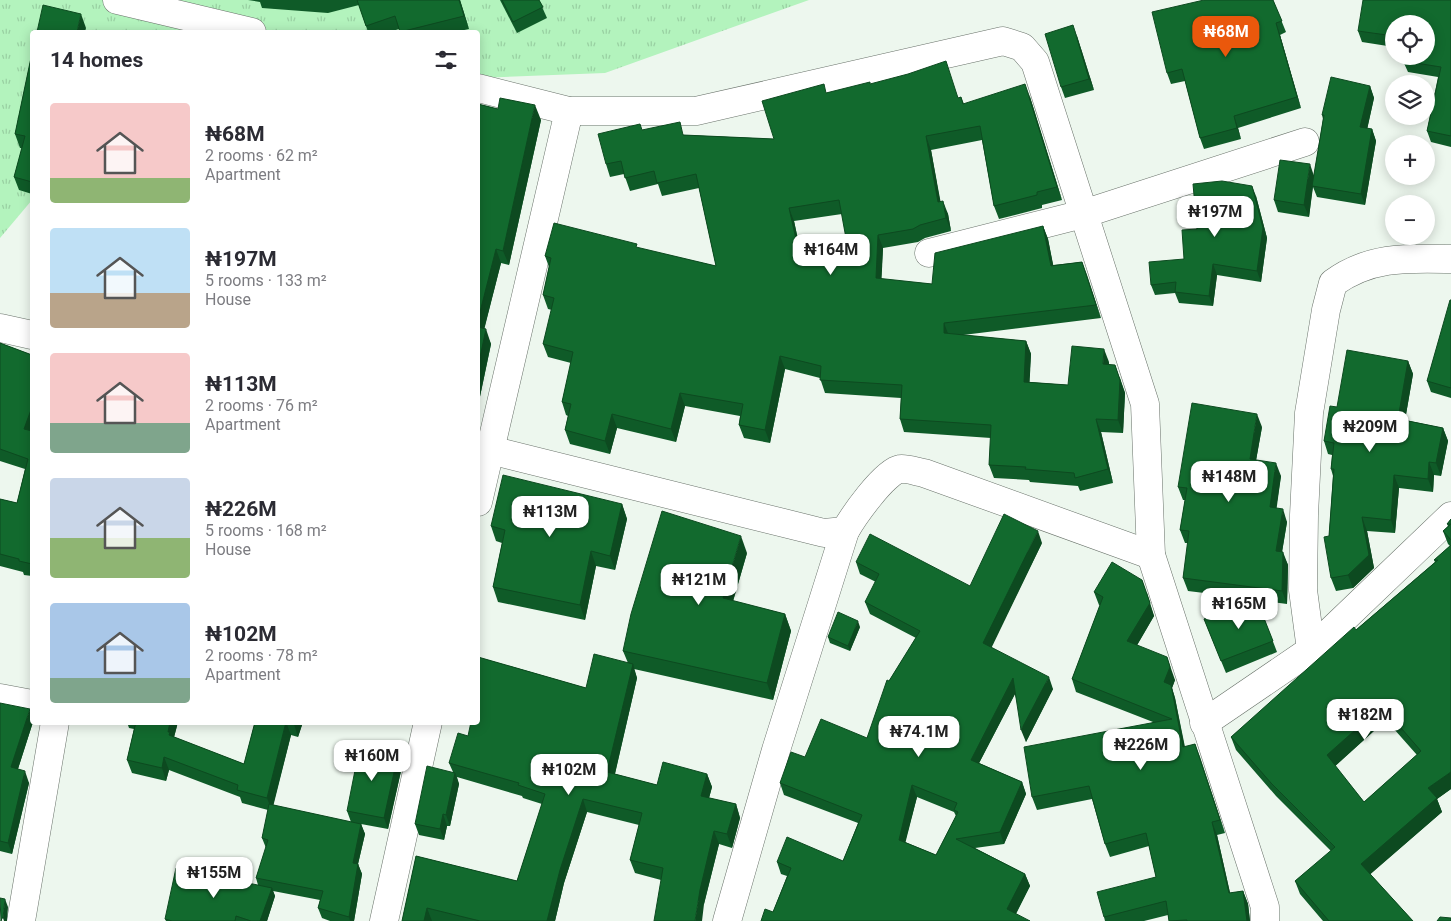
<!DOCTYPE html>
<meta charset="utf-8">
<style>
:root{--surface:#fff;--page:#f2f2f3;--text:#2b2b33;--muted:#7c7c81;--accent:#ea580c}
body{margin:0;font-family:Roboto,sans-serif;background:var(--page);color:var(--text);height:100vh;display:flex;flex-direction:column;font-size:19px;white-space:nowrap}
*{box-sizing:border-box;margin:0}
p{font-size:16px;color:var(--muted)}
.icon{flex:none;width:28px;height:28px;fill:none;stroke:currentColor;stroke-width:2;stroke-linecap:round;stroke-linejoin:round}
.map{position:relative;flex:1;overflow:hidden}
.side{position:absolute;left:30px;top:30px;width:450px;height:695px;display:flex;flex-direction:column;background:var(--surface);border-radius:5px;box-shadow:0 2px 12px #0003}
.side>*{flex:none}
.controls{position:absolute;left:1385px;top:15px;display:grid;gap:10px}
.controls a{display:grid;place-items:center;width:50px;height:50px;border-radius:50%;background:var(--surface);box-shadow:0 2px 12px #0003;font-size:25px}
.price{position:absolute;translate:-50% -42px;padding:0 11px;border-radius:10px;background:#fff;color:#222;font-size:16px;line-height:32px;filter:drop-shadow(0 1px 2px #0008)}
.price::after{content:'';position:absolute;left:50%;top:30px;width:15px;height:11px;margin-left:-8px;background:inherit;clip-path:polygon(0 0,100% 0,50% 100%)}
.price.on{background:var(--accent);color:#fff}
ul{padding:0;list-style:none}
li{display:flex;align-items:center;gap:15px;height:125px;padding:0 20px}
li span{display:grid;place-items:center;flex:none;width:140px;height:100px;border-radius:5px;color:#555}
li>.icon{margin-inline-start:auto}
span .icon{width:60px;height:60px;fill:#fffc;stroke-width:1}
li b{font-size:21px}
h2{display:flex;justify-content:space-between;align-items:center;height:60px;padding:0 20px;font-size:21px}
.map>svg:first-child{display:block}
</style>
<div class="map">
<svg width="1451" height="921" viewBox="0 0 1451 921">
<defs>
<pattern id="grass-tufts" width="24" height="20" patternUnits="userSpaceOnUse" patternTransform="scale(1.25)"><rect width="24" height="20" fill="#b3f3bd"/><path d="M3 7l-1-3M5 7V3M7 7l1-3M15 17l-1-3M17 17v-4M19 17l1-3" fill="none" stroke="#99d0a2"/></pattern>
</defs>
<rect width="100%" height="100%" fill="#edf7ee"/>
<polygon fill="url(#grass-tufts)" points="0,0 809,0 605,73 478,78 478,32 32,32 32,200 0,238"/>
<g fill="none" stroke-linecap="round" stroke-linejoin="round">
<defs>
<g id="minor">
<polyline points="117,0 252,32"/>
<polyline points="478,88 569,111 696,111 1003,41 1022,47 1035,62 1145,404 1151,555 1265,907 1265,921"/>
<polyline points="929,253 1083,214 1305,142"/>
<polyline points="0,328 32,335"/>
<polyline points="478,447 824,533 845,531"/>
<polyline points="478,502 569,111"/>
<path d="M1311,650L1303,590L1304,515L1309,413L1326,310L1333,283C1370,256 1407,258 1451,259"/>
<polyline points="0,698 32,704"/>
<polyline points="1204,723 1311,650 1451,516"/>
<polyline points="21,921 55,722"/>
<polyline points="384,921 428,722"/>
<path d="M727,921L776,750L845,531C853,517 884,472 900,469C907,468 917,472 924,473L1151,555"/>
</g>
</defs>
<use href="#minor" stroke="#69726a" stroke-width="29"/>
<use href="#minor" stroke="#fff" stroke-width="28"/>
</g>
<g fill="#0f5b28" fill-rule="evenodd">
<polygon points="248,0 460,0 469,29 455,32 400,32 399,29 389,32 368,32 359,5 328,13 262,8 260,2"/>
<polygon points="500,0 539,0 547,18 517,33"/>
<polygon points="1273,0 1286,32 1280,35 1301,108 1238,128 1241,139 1204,149 1200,138 1185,81 1171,84 1167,73"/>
<polygon points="1451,0 1451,147 1431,142 1427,131 1438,77 1408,72 1403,61 1426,56 1394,24 1394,47 1362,42 1358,31"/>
<polygon points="1077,36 1094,90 1065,98 1061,87"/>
<polygon points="32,53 32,194 19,190 14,177 22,148 20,148 15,134"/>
<path d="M870,84L958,98L961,97L964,104L1030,97L1062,200L1042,205V208L999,219L994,206L982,140L931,150L940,201L948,214L951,231L925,238L918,242L883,248L881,279L932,284L1043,226L1048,239L1053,265L1082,262L1101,318L963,335L1026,341L1031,354L1029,382L1068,385L1109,362V364L1120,378L1125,393L1123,433L1101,432L1113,483L1080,491L1078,486L1030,482L1029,480L994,478L989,465L991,438L904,432L900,419L901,398L825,393L820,378L785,369L770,443L744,438L739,425L740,416L685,406L676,442L617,428L610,454L570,444L565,430L568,416L566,415L562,402L571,363L548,357L543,344L552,310L548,309L543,295L549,267L545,256L638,248L716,266L699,188L662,196L658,184L630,191L624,174L610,177L606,164L643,130L685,135L774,139L827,93ZM842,214L850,260L802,257L794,221Z"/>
<polygon points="1370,86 1374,98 1367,129 1372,129 1376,141 1365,205 1317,197 1313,187 1309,217 1278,212 1274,200 1314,175 1323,119 1322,115"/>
<polygon points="478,104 541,120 509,265 501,263 484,329 491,344 478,406"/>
<polygon points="1256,196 1267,238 1261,282 1217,275 1213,306 1179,303 1175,293 1155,295 1151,285 1184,259 1197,229"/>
<polygon points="1451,300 1451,398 1431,392 1427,381"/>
<polygon points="0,343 32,355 32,576 24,575 23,572 0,566 0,499 17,503 25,469 0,461"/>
<polygon points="1408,361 1413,374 1405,420 1443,428 1448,441 1441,476 1434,475 1433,492 1399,488 1395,533 1367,531 1374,568 1353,588 1336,591 1331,578 1329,536 1333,476 1331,469 1332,455 1328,454 1324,441 1337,407"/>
<polygon points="1262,427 1256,460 1281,476 1276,508 1287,522 1282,552 1288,565 1287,604 1257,600 1277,652 1226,673 1204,619 1253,599 1188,591 1183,578 1188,543 1185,543 1180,530 1185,500 1183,500 1178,487"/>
<polygon points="622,504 627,519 615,570 596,566 585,620 498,602 493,587 502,543 496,541 491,526"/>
<path d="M1451,519V789L1437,799L1442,812L1370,874L1413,921H1323L1300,894L1295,881L1331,851L1276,796L1236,750L1231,737L1435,562L1434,560L1450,546L1448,544L1443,531L1448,526L1447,524ZM1386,720L1417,755L1364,802L1335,766Z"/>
<path d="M1042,543L991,647L1053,689L1026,742L1015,694L979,763L1022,782L1026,794L1004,844L975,848L1025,874L1030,886L1016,914L773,912L787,876L781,874L777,862L843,861L858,823L784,795L780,783L805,757L867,738L889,681L916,638L870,614L865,602L876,582L860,574L856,562L970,586ZM917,797L954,812L956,816L936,855L905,842Z"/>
<polygon points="747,553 733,601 785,614 791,631 773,700 634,669 637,678 615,774 657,785 707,774 712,787 709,798 736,804 740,818 732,848 719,844 704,904 661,880 635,873 630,860 639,825 587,812 564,883 555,921 402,921 416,856 517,881 542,804 523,798 522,796 457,777 459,784 450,826 447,826 444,840 419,835 415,824 453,772 449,763 478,722 478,657 586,688 628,663 623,651"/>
<polygon points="1094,592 1147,593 1154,616 1137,645 1175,680 1172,688 1175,698 1185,747 1195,744 1225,833 1217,835 1230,893 1243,891 1248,904 1250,921 1169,921 1168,915 1144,921 1105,921 1104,917 1156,877 1149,846 1110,857 1105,844 1092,799 1037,810 1032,797 1153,722 1076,692 1072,679 1100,605 1099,605"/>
<polygon points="860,627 850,651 830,643 828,637"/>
<polygon points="0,703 33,722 18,769 29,783 12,854 0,851"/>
<polygon points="127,722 178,722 174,737 244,764 255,722 303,722 298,737 291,735 273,805 351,822 347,811 395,752 401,771 388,829 361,824 365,834 358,864 362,874 354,921 330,921 322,918 318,908 320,900 273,891 275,896 267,921 166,921 165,919 258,885 256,878 266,848 262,838 268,810 242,803 240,797 169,770 166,781 132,773 127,760 134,729 129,728"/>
</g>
<g fill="#0d4a20">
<polygon points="459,0 460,0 469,29 464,16"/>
<polygon points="81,14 86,28 85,32 77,32"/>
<polygon points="1276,23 1280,35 1301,108 1297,97"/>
<polygon points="1073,25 1077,36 1094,90 1089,79"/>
<polygon points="1025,84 1030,97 1062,200 1057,187"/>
<polygon points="1370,86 1374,98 1365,139 1360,127"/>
<polygon points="535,105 541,120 509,265 503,251"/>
<polygon points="1234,116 1238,128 1241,139 1237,128"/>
<polygon points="1372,129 1376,141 1365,205 1361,194"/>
<polygon points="926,136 931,150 943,215 938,202"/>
<polygon points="1310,164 1314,176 1309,217 1304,205"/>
<polygon points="1252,186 1256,196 1267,238 1261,282 1257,271"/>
<polygon points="943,201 948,214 951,231 946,218"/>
<polygon points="789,208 794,221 804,270 800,257"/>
<polygon points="1043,226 1048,239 1056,279 1051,266"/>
<polygon points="878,235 883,248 881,291 876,278"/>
<polygon points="496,249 501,263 481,342 478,332 478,320"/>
<polygon points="1082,262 1087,275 1101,318 1096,305"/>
<polygon points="1213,264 1217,275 1213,306 1209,296"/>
<polygon points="944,323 949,336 944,333"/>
<polygon points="486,329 491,344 478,406 478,367"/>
<polygon points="1026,341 1031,354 1029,395 1024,382"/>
<polygon points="1104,349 1109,362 1108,377 1103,364"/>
<polygon points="780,356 785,369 770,443 765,430"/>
<polygon points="1408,361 1413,374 1403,432 1398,419"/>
<polygon points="1115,365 1125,393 1123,433 1118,420"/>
<polygon points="680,393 685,406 676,442 671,429"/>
<polygon points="32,407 32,433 24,429"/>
<polygon points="612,414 617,428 610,454 605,441"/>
<polygon points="1257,414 1262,427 1254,472 1250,459"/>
<polygon points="1096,419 1101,432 1113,483 1108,469"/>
<polygon points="1443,428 1448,441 1441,476 1436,463"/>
<polygon points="1429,462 1434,475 1433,492 1428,479"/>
<polygon points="1276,463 1281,476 1275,520 1270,507"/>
<polygon points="1394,475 1399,488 1395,533 1391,520"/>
<polygon points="622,504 627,519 615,570 610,556"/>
<polygon points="1283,509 1287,522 1280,564 1276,551"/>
<polygon points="1362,517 1367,531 1374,568 1353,588 1348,575"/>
<polygon points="1038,531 1042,543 988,655 983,643"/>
<polygon points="741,536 747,553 729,615 723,598"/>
<polygon points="591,551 596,566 585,620 580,605"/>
<polygon points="1283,552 1288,565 1287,604 1282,591"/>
<polygon points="1142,580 1154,616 1132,654 1127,641"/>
<polygon points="785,614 791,631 773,700 767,683"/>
<polygon points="858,621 860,627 850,651 848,646"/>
<polygon points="1167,657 1175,680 1172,688 1175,698 1187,760 1183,747 1164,682"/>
<polygon points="633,664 637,678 612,786 607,772"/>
<polygon points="1049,677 1053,689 1026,742 1021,730"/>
<polygon points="1013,678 1017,690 975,771 971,760"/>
<polygon points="1382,706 1386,720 1332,769 1327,755"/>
<polygon points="30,709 32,716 32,722 33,722 15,778 11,767"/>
<polygon points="170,722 178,722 173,741 168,732"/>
<polygon points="286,722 291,735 272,811 267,798"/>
<polygon points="294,722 303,722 298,737 294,724"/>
<polygon points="1195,744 1200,757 1225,833 1220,820"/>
<polygon points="395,752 401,771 388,829 384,818"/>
<polygon points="164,757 169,770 166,781 162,768"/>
<polygon points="25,771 29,783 12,854 8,843"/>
<polygon points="1451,772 1451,789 1437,799 1442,812 1366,878 1361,864 1428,788"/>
<polygon points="455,773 459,784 450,826 446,815"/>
<polygon points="707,774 712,787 706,809 701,796"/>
<polygon points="1022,782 1026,794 1004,844 1000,832"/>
<polygon points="912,785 917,797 903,852 899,840"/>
<polygon points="583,799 587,812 564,883 555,921 547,921 560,870"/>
<polygon points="736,804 740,818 732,848 727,834"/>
<polygon points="443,814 447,826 444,840 440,829"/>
<polygon points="1212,822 1217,835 1233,906 1229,893"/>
<polygon points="361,824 365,834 358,864 362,874 354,921 350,921 349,917 353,863"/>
<polygon points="714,831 719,844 704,904 702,921 695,921 700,890"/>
<polygon points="1025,874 1030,886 1012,921 1007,909"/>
<polygon points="272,888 275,896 267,921 260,921"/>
<polygon points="1243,891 1248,904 1250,921 1247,921"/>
<polygon points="5,899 8,907 7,921 4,921 3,918"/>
<polygon points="427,908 432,921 424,921"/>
</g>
<g fill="#126a2e" stroke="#0d4a20" fill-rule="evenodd">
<polygon points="357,0 459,0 464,16 400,32 395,16 366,26"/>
<polygon points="502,0 539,0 543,7 513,22"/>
<polygon points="1204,0 1273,0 1282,21 1276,23 1297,97 1234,116 1237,128 1200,138 1182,69 1167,73 1152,12"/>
<polygon points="1363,0 1451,0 1451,136 1427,131 1441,67 1403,61 1404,56 1426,56 1426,24 1394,24 1394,36 1358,31"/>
<polygon points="43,5 81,14 77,32 37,32"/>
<polygon points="1073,25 1089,79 1061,87 1045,34"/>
<polygon points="32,53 32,182 14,177 25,136 15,134"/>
<path d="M946,61L958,98L961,97L963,104L1025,84L1057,187L1037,192V195L994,206L980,126L926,136L938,202L943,201L946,218L920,225L913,229L878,235L876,278L932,284L935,253L1043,226L1051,266L1082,262L1096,305L944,323V333L1026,341L1024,382L1068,385L1072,346L1104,349L1103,364L1115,365L1120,380L1118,420L1096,419L1108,469L1075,478L1074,473L1025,469L1026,467L989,465L991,425L900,419L902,385L820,380L821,366L780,356L765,430L739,425L743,404L680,393L671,429L612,414L605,441L565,430L571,404L562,402L573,352L543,344L554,298L543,295L551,258L545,256L554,223L637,244L636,247L716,266L696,174L657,183L654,171L625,178L621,161L606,164L598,134L640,124L642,130L680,122L683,135L774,139L762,101L824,84L826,93L870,82V84L908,74ZM839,200L850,260L800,257L789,208Z"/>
<polygon points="1331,77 1370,86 1360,127 1372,129 1361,194 1312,186 1324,115 1322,115"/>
<polygon points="500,98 535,105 503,251 496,249 478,320 478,104 498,109"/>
<polygon points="1280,160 1310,164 1304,205 1274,200"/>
<polygon points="1222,181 1252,186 1263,228 1257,271 1213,264 1209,296 1175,292 1176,282 1151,285 1149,262 1184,259 1182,230 1197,229 1193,184"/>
<polygon points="1450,300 1451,300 1451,388 1427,381"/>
<polygon points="478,327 486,329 478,367"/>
<polygon points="0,343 32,355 32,407 24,429 32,431 32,564 19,561 19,559 0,554 0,499 17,503 28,459 0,449"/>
<polygon points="1347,350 1408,361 1398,419 1443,428 1436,463 1429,462 1428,479 1394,475 1391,520 1362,517 1369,555 1348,575 1331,578 1324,537 1329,536 1334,469 1331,469 1334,443 1324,441 1330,406 1337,407"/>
<polygon points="1192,403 1257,414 1250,459 1276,463 1270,507 1283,509 1276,551 1283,552 1282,591 1183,578 1189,531 1180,530 1187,488 1178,487"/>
<polygon points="503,475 622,504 610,556 591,551 580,605 493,587 505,530 491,526"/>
<polygon points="662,511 741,536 723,598 785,614 767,683 623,651 631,614"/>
<path d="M1004,514L1038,531L983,643L1049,677L1021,730L1013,678L971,760L1022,782L1000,832L956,839L1025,874L1007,909L1030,921H761L765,909L773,912L791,868L777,862L787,837L843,861L862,815L780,783L791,752L805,757L821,719L867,738L887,680L889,681L920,631L865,602L879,574L856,562L870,534L970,586ZM912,785L957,803L954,810L958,812L936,855L899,840Z"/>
<polygon points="1451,519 1451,540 1443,531 1451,524 1447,524"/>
<path d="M1451,545V772L1428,788L1437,798L1361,864L1413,921H1329L1295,881L1335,847L1271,783L1231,737L1354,627L1356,630L1438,560H1434ZM1382,706L1421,751L1364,802L1327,755Z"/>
<polygon points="1112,562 1142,580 1150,603 1127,641 1167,657 1170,667 1164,682 1171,685 1183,747 1195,744 1220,820 1212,822 1229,893 1243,891 1247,921 1187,921 1187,920 1169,921 1166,901 1104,917 1097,892 1156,877 1146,833 1105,844 1089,786 1032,797 1024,747 1172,719 1072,679 1103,597 1094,592"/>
<polygon points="1256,598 1273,641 1221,661 1204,619"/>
<polygon points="838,612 858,621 848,646 828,637"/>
<polygon points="594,654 633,664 607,772 657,785 663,762 707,774 701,796 736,804 727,834 714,831 700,890 695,921 654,921 663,868 630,860 642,813 583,799 560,870 547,921 480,921 427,908 424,921 402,921 416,856 517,881 545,794 518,785 519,783 449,763 458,733 468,736 471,722 478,722 478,698 479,691 478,691 478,657 586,688"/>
<polygon points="0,703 30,709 11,767 25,771 8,843 0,841"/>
<polygon points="136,722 170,722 168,732 170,732 169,735 244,764 255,722 286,722 267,798 237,790 238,785 164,757 162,768 127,760"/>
<polygon points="360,745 395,752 394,758 397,759 384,818 347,811"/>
<polygon points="427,766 455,773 446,815 443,814 440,829 415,824"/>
<polygon points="269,804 361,824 353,863 358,864 349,917 318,908 323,891 256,878 268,840 262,838"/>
<polygon points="176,868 272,888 260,921 251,921 236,916 235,921 172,921 165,919"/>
<polygon points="0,898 5,899 3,918 2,918 1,921"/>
<polygon points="1440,917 1451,918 1451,921 1437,921"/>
</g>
</svg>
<div class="controls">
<a><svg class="icon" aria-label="locate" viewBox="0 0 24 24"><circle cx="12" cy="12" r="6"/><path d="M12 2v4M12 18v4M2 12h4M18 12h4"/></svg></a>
<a><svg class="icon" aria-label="layers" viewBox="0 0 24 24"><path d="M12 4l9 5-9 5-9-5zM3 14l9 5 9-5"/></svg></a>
<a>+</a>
<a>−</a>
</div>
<b class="price on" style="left:1226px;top:58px">₦68M</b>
<b class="price" style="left:1215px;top:238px">₦197M</b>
<b class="price" style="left:831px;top:276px">₦164M</b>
<b class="price" style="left:1370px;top:453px">₦209M</b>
<b class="price" style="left:1229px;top:503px">₦148M</b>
<b class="price" style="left:550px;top:538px">₦113M</b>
<b class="price" style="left:699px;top:606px">₦121M</b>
<b class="price" style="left:1239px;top:630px">₦165M</b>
<b class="price" style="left:1365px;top:741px">₦182M</b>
<b class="price" style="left:919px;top:758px">₦74.1M</b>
<b class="price" style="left:1141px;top:771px">₦226M</b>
<b class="price" style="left:372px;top:782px">₦160M</b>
<b class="price" style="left:569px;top:796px">₦102M</b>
<b class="price" style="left:214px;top:899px">₦155M</b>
<section class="side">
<h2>14 homes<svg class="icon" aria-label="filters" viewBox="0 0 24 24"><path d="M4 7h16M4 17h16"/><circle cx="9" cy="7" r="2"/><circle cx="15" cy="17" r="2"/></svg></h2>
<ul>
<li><span style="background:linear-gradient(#f6c9c9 75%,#8fb573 0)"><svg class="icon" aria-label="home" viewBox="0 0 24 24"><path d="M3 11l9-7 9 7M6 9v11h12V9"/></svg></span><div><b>₦68M</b><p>2 rooms · 62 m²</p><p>Apartment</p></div></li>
<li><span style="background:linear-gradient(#bfe0f5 65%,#b9a48a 0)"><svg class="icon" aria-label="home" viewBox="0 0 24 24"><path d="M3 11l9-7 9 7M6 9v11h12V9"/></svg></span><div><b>₦197M</b><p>5 rooms · 133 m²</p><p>House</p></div></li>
<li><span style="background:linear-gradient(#f6c9c9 70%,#7fa58c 0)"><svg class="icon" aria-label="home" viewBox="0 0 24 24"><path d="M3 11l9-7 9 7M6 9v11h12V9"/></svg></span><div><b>₦113M</b><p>2 rooms · 76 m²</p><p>Apartment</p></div></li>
<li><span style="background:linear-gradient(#c9d6e8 60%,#8fb573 0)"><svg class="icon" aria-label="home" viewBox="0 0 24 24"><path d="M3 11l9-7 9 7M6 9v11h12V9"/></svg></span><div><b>₦226M</b><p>5 rooms · 168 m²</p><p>House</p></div></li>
<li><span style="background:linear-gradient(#a9c7e8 75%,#7fa58c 0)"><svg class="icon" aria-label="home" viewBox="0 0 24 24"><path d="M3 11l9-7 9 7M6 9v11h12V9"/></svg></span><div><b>₦102M</b><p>2 rooms · 78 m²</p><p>Apartment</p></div></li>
</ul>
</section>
</div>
